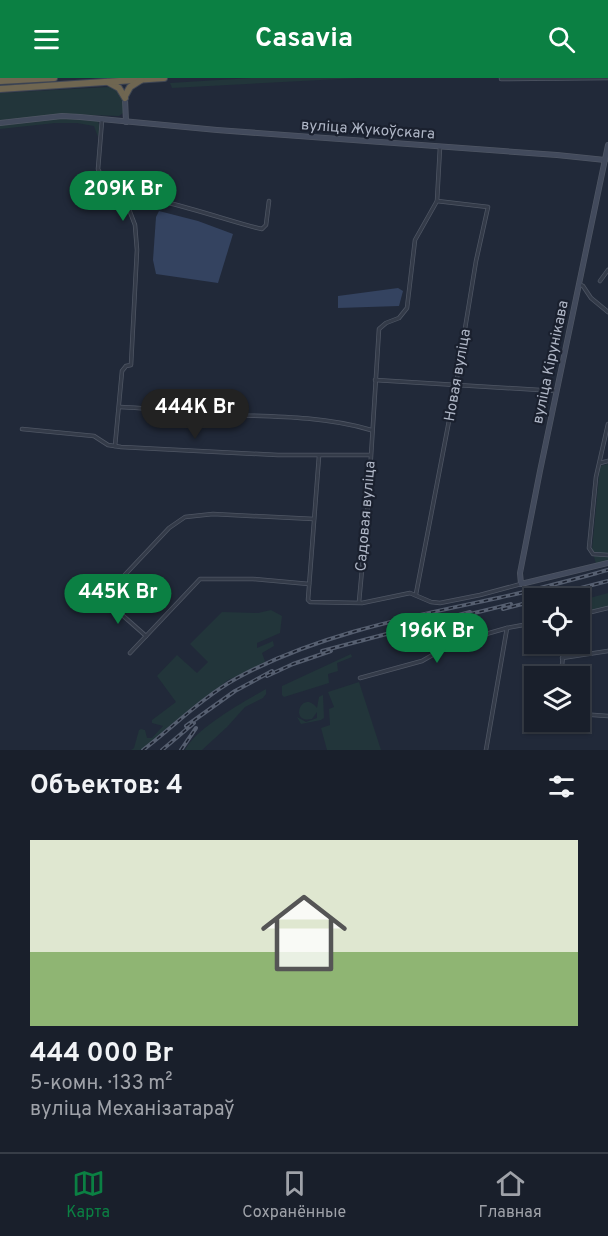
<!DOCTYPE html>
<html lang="ru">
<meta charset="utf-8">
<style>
:root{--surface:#191f2b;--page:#262c37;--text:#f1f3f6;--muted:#9fa2a9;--line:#373d47;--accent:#0b8043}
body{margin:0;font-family:Overpass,sans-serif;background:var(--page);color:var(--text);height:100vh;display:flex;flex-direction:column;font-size:22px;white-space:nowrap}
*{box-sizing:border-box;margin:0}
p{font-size:20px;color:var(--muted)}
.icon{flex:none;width:33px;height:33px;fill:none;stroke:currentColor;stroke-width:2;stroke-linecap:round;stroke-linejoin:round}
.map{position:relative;height:672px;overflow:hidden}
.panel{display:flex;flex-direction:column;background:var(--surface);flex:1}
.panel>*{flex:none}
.buttons{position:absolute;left:524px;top:510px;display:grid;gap:12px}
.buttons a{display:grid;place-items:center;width:66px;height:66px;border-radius:0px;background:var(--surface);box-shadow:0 2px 4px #0004,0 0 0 2px var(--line);font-size:30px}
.price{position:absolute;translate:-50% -51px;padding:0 14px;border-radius:21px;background:var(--accent);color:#fff;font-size:20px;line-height:39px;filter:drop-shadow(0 2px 3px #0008)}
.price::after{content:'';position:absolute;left:50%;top:36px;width:18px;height:14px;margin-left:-9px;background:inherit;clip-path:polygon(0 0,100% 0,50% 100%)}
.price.selected{background:#222;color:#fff}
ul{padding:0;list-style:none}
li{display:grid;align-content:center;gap:12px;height:318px;padding:0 30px}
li+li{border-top:2px solid var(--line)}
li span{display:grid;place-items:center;height:186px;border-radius:0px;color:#555}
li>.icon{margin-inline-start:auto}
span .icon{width:108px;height:108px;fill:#fffc;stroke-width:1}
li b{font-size:26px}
h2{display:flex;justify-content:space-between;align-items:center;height:72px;padding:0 30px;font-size:26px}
header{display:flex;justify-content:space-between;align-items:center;height:78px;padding:0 30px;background:var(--accent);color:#fff;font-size:27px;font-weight:700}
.tabs{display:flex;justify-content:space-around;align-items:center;height:84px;border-top:2px solid var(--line);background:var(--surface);font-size:16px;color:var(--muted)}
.tabs a{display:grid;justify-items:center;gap:3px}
.tabs .selected{color:var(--accent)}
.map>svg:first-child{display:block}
</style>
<header><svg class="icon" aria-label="menu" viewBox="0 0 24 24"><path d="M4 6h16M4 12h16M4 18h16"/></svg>Casavia<svg class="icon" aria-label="search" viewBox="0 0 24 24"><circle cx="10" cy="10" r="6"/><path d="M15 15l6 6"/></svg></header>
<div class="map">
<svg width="608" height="672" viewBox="0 0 608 672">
<rect width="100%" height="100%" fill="#212939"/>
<g fill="#22353a">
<polygon points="251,0 359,0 172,10 170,5"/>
<polygon points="109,9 117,11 123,19 123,35 119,38 66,36 0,43 0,15"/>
<polygon points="57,40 98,43 100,49 98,59 94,48 77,45 55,45 0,51 0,47"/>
<polygon points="608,386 608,483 596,486 592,471 600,388"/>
<polygon points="608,515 608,528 579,535 579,523"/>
<polygon points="271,532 282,538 280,555 257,565 257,570 273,563 274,568 262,575 266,586 228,602 142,672 131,672 134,670 139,652 141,651 145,652 147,660 152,660 163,648 152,645 152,642 176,624 157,598 177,577 197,595 208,584 190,566 222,534 258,535"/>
<polygon points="351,576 352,579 337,585 338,593 328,596 329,605 284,619 282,617 282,608"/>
<polygon points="359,604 381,672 327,672 321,650 330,647 329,631 334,629 328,614"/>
<path d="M266,611V616L263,620L245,629L227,649L202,672H185C196,650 243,624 266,611Z"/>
<path d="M323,617L324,640L321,642L301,646L297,639L306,644L317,640V634L312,641C288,646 302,610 317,630L319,619Z"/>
</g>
<g fill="#344360">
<polygon points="159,133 198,143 233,156 218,205 156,196 153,182 156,139"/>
<polygon points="398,210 403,213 399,228 338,230 338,218"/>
</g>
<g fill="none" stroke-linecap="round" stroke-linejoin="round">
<defs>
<g id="street">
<polyline points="501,1 608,0"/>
<polyline points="102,42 98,91 103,101 127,126 135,147 137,172 131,287 126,288 122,293 115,368"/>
<path d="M122,121C142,111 235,146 262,151L266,147L269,123"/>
<polyline points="600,203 608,192"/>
<polyline points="579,206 583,208 591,220 608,234"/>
<polyline points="375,302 556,313"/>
<path d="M120,329C148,330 175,334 202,336C260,339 316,336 371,352"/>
<polyline points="608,346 596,399 589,470 593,476 608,477"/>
<polyline points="22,351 94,358 108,367 121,369 278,377 370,377"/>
<polyline points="319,378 308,522 310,524 362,525 410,515 431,524 440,525 480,517 521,506"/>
<polyline points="600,385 608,383"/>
<polyline points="416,516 456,306 476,183 488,129 437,123"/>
<polyline points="359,524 368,426 379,251 386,245 399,240 407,230 415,162 437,123 440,69"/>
<polyline points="579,537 608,530"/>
<polyline points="146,558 103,520 169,450 185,439 213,436 314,441"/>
<polyline points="130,575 200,501 253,501 309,506"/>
<polyline points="562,580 608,573"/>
<polyline points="561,598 564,566"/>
<polyline points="360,600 422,583 443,571 472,560 507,550 534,545"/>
<polyline points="579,636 608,638"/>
<polyline points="486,672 507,550"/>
</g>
<g id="secondary">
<polyline points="125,20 126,44"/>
<polyline points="0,45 62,38 80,39 217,52 557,77 605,82"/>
<polyline points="608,67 540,393 520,495 521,506 608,485"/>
</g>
<g id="highway">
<polyline points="0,3 54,0"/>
<polyline points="108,4 119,10 125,20"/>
<polyline points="0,11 164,0"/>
<polyline points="125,18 130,9 141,2"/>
</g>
</defs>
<use href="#street" stroke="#4f5664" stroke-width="4.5"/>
<use href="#secondary" stroke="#4f5664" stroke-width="6"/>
<use href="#highway" stroke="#3f4654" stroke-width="8"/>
<use href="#street" stroke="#343b49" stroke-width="3"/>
<use href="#secondary" stroke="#424a5c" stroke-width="4.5"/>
<use href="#highway" stroke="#6f6651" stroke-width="6"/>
<defs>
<g id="rail">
<polyline points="542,520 608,503"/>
<polyline points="503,531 534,523"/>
<polyline points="462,538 511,526"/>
<polyline points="322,573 470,534"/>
<polyline points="267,598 293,586 331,573"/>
<polyline points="186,648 235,613 272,593"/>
<path d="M143,672C174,648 203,619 237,600C318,556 409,539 498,520C535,512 571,502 608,492"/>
<polyline points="162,672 194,645"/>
<polyline points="181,672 196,650"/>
</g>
</defs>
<use href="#rail" stroke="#565f70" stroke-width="4"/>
<use href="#rail" stroke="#1a202e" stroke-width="1.5" stroke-dasharray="4.5" stroke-linecap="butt"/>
</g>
<g text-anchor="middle" stroke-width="4.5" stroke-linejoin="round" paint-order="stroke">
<g font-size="15" fill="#afb6c6" stroke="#1a202e">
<text transform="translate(368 51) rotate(4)" y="5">вуліца Жукоўскага</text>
<text transform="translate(550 284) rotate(-78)" y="5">вуліца Кірунікава</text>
<text transform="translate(457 297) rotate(-80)" y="5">Новая вуліца</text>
<text transform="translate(365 438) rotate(-85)" y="5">Садовая вуліца</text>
</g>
</g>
</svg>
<div class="buttons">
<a><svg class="icon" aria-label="locate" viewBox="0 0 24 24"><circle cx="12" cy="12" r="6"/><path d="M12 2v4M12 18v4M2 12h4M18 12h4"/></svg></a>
<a><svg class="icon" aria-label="layers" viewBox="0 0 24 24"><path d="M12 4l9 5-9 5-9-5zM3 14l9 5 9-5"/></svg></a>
</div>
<b class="price" style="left:123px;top:144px">209K Br</b>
<b class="price selected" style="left:195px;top:362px">444K Br</b>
<b class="price" style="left:118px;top:547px">445K Br</b>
<b class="price" style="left:437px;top:586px">196K Br</b>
</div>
<section class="panel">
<h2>Объектов: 4<svg class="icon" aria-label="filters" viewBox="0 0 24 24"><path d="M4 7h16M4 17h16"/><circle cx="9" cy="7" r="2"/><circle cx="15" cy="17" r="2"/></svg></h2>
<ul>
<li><span style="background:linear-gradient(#dfe7d0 60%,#8fb573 0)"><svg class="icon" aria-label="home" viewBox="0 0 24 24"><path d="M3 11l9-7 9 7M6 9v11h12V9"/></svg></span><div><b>444 000 Br</b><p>5-комн. · 133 m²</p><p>вуліца Механізатараў</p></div></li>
</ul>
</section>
<nav class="tabs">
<a class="selected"><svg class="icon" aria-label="map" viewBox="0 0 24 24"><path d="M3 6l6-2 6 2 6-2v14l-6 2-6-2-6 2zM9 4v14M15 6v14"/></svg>Карта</a>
<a><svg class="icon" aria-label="saved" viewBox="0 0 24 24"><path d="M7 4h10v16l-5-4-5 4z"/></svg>Сохранённые</a>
<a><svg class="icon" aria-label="home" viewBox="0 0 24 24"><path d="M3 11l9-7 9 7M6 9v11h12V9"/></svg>Главная</a>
</nav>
